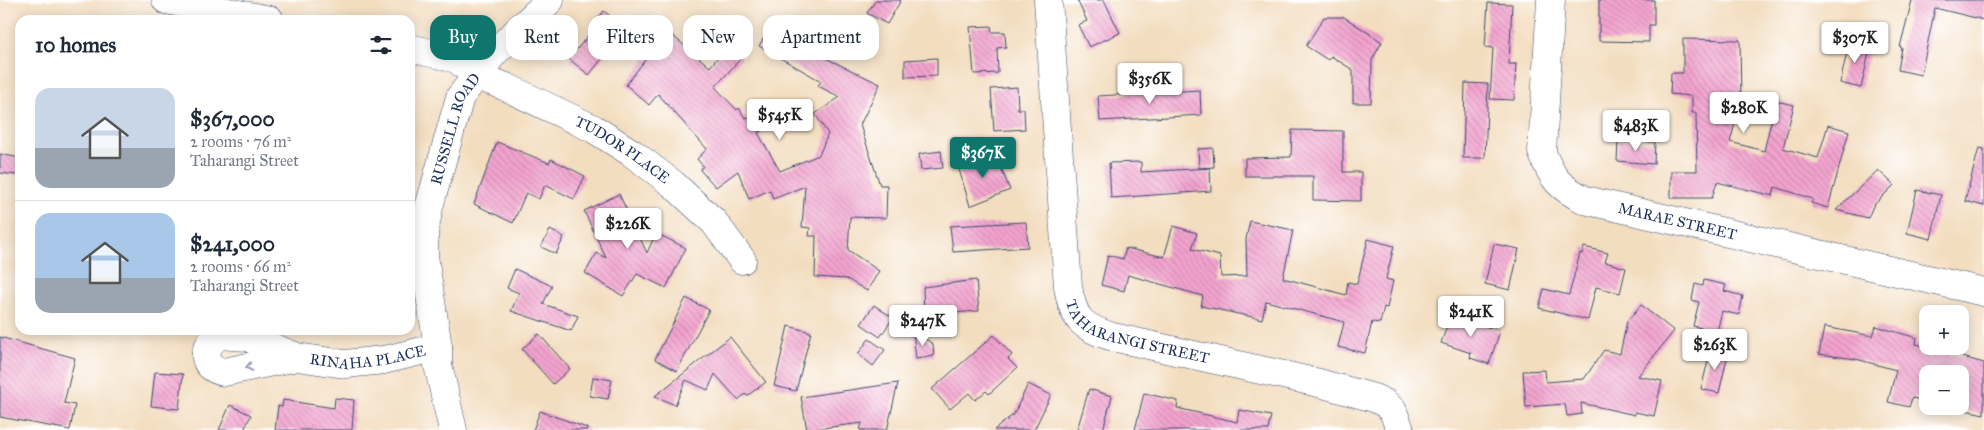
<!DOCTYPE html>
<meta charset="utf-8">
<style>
:root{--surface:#fff;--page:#f6f6f7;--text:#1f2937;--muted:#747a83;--line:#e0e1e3;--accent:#0f766e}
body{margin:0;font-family:"IM FELL Great Primer",serif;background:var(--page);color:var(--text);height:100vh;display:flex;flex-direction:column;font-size:19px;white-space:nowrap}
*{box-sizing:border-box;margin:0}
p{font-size:16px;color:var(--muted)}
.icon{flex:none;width:28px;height:28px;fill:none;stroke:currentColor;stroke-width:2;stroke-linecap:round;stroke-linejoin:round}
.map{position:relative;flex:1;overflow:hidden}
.sheet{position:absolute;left:15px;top:15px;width:400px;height:320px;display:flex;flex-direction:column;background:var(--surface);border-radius:15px;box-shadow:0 2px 12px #0003}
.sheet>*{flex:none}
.banner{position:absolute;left:430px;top:15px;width:475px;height:45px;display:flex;gap:10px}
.tools{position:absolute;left:1919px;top:305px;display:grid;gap:10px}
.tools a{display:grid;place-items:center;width:50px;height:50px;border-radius:10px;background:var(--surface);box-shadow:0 2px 12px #0003;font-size:25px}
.price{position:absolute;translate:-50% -42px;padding:0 11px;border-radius:5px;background:#fff;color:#222;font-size:16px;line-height:32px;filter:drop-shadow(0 1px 2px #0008)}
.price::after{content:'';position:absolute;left:50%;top:30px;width:15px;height:11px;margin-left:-8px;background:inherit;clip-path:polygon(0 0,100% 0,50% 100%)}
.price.on{background:var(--accent);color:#fff}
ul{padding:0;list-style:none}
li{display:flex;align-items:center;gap:15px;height:125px;padding:0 20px}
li+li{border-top:1px solid var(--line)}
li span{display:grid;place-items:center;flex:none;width:140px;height:100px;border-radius:15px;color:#555}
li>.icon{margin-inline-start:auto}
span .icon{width:60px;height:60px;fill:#fffc;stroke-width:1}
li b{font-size:21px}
h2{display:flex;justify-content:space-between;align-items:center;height:60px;padding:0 20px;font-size:21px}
.chip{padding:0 18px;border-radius:15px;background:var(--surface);box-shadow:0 2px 12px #0003;font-size:18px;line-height:45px}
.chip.on{background:var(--accent);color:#fff}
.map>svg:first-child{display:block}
</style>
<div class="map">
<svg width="1984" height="430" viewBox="0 0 1984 430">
<defs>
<pattern id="building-back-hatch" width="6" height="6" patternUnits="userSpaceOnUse" patternTransform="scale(1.25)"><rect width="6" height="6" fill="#f4a4cf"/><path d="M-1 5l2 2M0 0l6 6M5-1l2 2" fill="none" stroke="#c586ab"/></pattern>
</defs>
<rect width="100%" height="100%" fill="#fff"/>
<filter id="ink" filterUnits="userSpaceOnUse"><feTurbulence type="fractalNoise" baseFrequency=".02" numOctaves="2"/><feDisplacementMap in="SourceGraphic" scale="10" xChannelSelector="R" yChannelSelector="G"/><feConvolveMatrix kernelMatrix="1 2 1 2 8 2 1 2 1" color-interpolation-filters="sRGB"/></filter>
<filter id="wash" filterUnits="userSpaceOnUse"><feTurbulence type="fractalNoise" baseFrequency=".0096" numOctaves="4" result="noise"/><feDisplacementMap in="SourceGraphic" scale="20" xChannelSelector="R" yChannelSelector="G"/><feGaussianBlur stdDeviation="1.12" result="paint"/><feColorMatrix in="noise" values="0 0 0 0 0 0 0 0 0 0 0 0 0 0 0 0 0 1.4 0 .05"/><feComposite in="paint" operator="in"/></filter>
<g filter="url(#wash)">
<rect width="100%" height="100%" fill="#f3ddbf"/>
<g id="blocks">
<g fill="url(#building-back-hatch)">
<polygon points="876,0 901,0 887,24 867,13"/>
<polygon points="1077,0 1104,0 1120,33 1089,47 1078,25 1087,21"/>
<polygon points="1599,0 1654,0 1654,25 1649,25 1649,42 1599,41"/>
<polygon points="1912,0 1984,0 1984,20 1935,8 1921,75 1898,70 1902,48 1900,47"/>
<polygon points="1488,3 1512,4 1509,64 1516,64 1514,100 1490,99 1493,48 1485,47"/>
<polygon points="604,11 626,29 589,75 569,59 596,26 593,24"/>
<polygon points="1324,17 1344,17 1382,42 1372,60 1371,103 1353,103 1353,70 1331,56 1328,60 1306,46"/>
<polygon points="772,24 817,49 815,53 880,84 860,125 880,185 887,185 886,218 850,217 848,250 879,271 867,291 847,279 815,277 816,236 809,236 810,228 802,227 805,186 773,199 770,190 749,199 738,171 716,187 700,170 703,166 697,159 707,149 658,94 649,105 626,85 667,31 710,67 728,45 742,57 715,87 737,110 739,108 745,118 748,117 750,119 759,112 768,127 758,133 780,171 819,155 828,134 815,114 840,97 818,86 821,81 759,46"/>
<polygon points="991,26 992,32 1005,32 1006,47 997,48 998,73 974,74 970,27"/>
<polygon points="1683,39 1740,40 1741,102 1730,142 1764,151 1776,101 1794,105 1783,148 1818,158 1828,125 1849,131 1828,208 1811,203 1813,199 1775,187 1773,196 1717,182 1712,198 1671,198 1671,171 1697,171 1696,113 1692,113 1692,96 1670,94 1671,73 1683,73"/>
<polygon points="1850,39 1871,44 1861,88 1840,83"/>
<polygon points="937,58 937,76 905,77 905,60"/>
<polygon points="1465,83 1488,84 1485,158 1463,158"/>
<polygon points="1017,87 1018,109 1024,109 1025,129 994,131 991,89"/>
<polygon points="1200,90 1201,115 1100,121 1098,96"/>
<polygon points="1292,130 1343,131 1343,172 1361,172 1361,201 1313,200 1313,176 1245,176 1245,158 1291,157"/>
<polygon points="1618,141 1655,142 1654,164 1617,161"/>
<polygon points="497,142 549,163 551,159 585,176 574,199 545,185 539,199 526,193 513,223 474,204"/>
<polygon points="1213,148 1214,167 1199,168 1198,149"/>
<polygon points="1979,148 1984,149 1984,206 1965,201"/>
<polygon points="941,151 943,168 921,170 919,154"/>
<polygon points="994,151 1010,190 970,206 958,166"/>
<polygon points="0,154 20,158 17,175 0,173"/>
<polygon points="1141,162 1141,172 1210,168 1211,191 1111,198 1109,163"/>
<polygon points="1878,170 1894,185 1873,206 1868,218 1836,210"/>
<polygon points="1917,190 1941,195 1931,239 1907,233"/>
<polygon points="619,194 647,253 656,233 686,248 666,288 637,274 623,296 585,273 597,253 606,258 584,211"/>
<polygon points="1250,221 1293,230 1283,278 1346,295 1348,282 1357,284 1368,239 1394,246 1386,279 1393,281 1387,308 1384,307 1380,323 1372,322 1365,353 1338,347 1344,322 1266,301 1262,319 1201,306 1203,296 1128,275 1124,291 1101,285 1108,255 1123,259 1126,248 1164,257 1173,226 1197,233 1192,249 1220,256 1221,277 1247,276 1246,239"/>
<polygon points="1026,222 1028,247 953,252 950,226"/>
<polygon points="550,230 564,237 556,254 541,247"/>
<polygon points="1494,244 1519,249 1510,290 1485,284"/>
<polygon points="1584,247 1608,253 1605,262 1626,268 1620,293 1596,287 1588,320 1539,308 1544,289 1569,295 1580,253 1582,254"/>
<polygon points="515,269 552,286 543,304 578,316 571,331 511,311 519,293 507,288"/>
<polygon points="976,280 979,311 924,315 923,287"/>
<polygon points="1704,280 1726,285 1724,291 1743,296 1739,315 1722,311 1717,332 1693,326 1699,302 1692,300 1695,284 1703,286"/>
<polygon points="686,298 709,310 677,371 655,359"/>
<polygon points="874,305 893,318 880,337 861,324"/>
<polygon points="1641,305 1674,331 1638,376 1662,381 1654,416 1635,412 1635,415 1581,403 1582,414 1567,416 1565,404 1526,407 1523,371 1545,370 1546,382 1584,379 1604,350 1620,354 1627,321"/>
<polygon points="1451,315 1500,331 1489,364 1470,358 1471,353 1441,343"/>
<polygon points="788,326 811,332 796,391 774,386"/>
<polygon points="1876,326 1917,338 1916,344 1984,363 1984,414 1960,409 1960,374 1928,374 1928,401 1912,398 1909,407 1888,402 1896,370 1856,359 1819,354 1824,327 1873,336"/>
<polygon points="913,331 933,344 934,356 916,359"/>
<polygon points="539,334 570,369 553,384 522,349"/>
<polygon points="994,335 1012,355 1008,359 1017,368 989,394 986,391 975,400 969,393 950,409 932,389"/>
<polygon points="0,337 75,358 64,403 75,405 70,430 0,417"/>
<polygon points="730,337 766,382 747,396 745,394 738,400 715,374 708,390 686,380 675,405 655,396"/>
<polygon points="869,339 885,350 873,366 858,354"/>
<polygon points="1711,349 1728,354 1719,393 1701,389"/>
<polygon points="155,372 183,374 179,409 151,406"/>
<polygon points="593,377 612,380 608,399 590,396"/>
<polygon points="898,383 887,430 860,430 862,423 807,430 801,397"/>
<polygon points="1028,384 1051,395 1034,430 994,430 1014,414"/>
<polygon points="1089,389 1112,396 1103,430 1077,430"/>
<polygon points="1144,393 1178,401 1177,408 1237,422 1239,410 1271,416 1268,430 1135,430"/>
<polygon points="335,398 354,400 352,430 275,430 278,406 282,407 283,400 334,408"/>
<polygon points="230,405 251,415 244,430 219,430"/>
<polygon points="540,411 587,428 587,430 533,430"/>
</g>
</g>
</g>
<g filter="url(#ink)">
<use href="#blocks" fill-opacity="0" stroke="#3b496d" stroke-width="1"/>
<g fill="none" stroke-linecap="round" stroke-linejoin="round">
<defs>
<g id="minor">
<polyline points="166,0 270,20"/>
<path id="s1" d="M1048,0L1068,286C1073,319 1081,327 1113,337L1319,383L1374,398L1385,403L1393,411L1400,430"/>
<path id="s2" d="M1551,0L1542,152C1552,179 1559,187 1585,200L1984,292"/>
<path id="s3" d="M410,48L457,59L475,75L506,87L594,129L632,153L673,184L714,222L742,260"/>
<path id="s4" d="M297,357L224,372C199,367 202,347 219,335L247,337L297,357L345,364L384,360L438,347"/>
<path id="s5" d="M453,430L438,365V347L424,256V233L429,207L460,97L494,53L550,0"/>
</g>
</defs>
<use href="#minor" stroke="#3b496d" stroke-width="29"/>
<use href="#minor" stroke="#fff" stroke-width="28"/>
</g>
<defs><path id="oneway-chevron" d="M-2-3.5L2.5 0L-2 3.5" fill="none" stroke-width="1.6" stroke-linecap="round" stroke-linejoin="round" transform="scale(1.25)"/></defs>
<use stroke="#8d97ae" href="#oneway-chevron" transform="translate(249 367) rotate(169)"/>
</g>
<g text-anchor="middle" stroke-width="4" stroke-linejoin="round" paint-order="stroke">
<g font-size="15" fill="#1b2f5e" stroke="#fff">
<text dy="5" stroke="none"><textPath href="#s5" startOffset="309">RUSSELL ROAD</textPath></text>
<text dy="5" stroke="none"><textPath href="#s3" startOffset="238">TUDOR PLACE</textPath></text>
<text dy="5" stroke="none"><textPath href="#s2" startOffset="314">MARAE STREET</textPath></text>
<text dy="5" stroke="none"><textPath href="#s1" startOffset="380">TAHARANGI STREET</textPath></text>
<text dy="5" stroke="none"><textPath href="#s4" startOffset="280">RINAHA PLACE</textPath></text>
</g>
</g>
</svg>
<div class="tools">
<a>+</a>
<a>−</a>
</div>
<b class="price" style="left:1855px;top:64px">$307K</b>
<b class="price" style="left:1150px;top:105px">$356K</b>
<b class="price" style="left:1744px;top:134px">$280K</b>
<b class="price" style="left:780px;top:141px">$545K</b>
<b class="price" style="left:1636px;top:152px">$483K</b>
<b class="price on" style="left:983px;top:179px">$367K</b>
<b class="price" style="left:628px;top:250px">$226K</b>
<b class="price" style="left:1471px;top:338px">$241K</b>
<b class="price" style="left:923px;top:347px">$247K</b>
<b class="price" style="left:1715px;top:371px">$263K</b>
<div class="banner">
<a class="chip on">Buy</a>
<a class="chip">Rent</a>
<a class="chip">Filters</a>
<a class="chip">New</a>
<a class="chip">Apartment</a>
</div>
<section class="sheet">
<h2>10 homes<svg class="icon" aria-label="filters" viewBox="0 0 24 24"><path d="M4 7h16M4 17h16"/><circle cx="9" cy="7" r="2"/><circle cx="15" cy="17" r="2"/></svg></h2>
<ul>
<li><span style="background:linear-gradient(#c9d6e8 60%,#9aa5b1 0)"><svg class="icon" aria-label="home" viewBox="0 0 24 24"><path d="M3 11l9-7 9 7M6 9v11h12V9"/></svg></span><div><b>$367,000</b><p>2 rooms · 76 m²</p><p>Taharangi Street</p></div></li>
<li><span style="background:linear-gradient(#a9c7e8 65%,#9aa5b1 0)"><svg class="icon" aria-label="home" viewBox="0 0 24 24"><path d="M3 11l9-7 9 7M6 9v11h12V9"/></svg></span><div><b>$241,000</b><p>2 rooms · 66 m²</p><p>Taharangi Street</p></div></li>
</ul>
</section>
</div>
